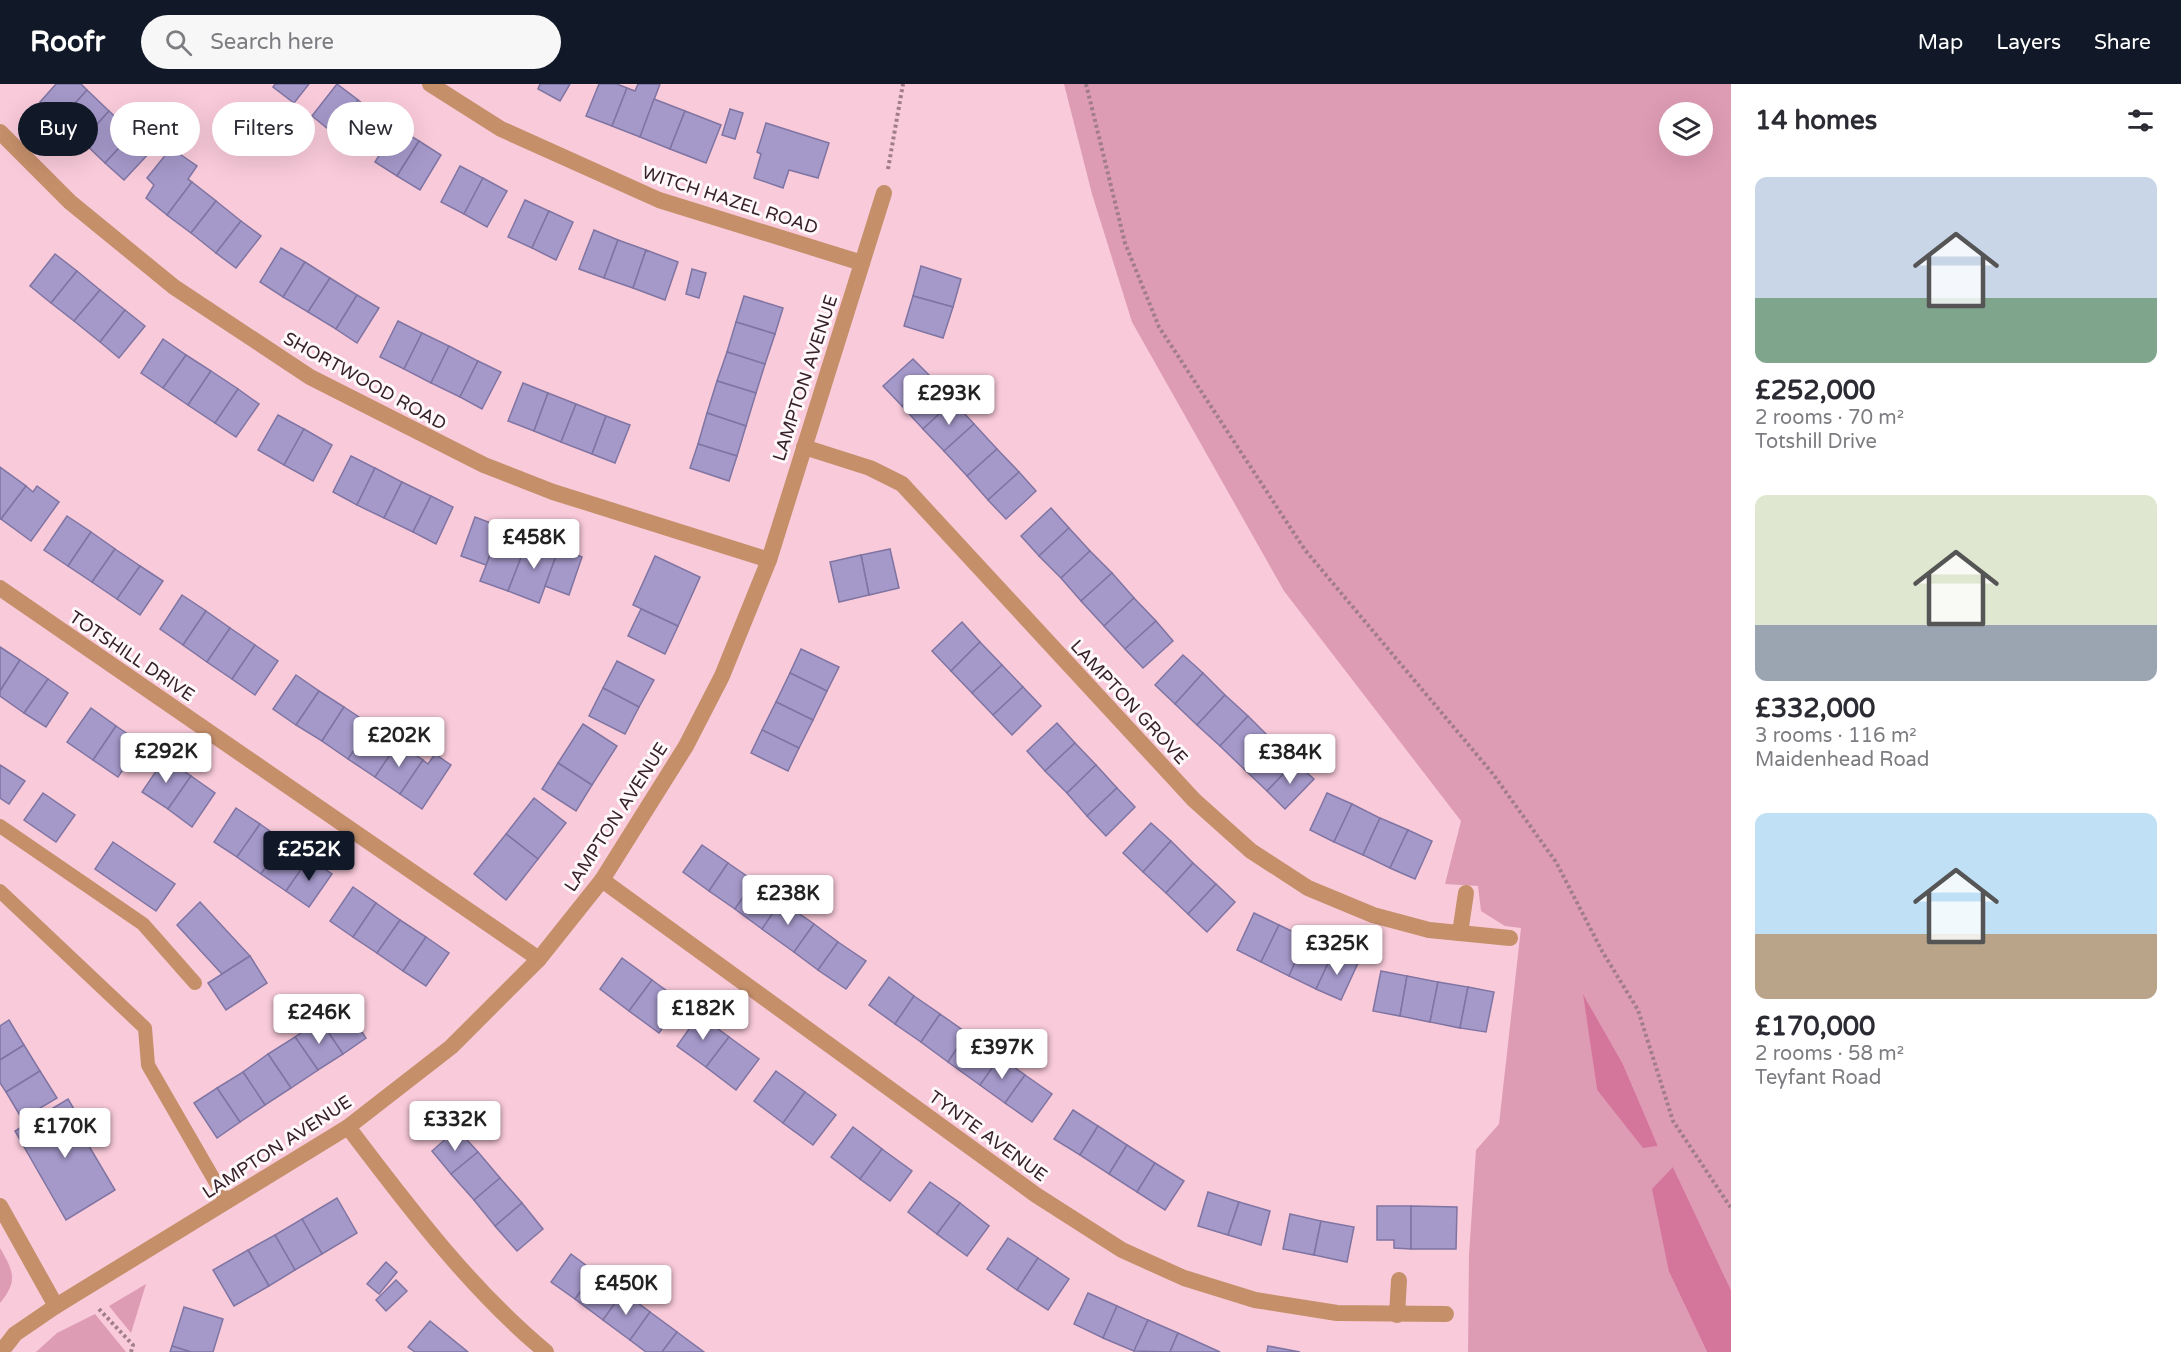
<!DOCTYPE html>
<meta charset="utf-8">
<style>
:root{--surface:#fff;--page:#f7f7f7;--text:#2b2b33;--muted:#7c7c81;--accent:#111827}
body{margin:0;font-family:"Varela Round",sans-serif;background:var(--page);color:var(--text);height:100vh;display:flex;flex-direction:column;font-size:22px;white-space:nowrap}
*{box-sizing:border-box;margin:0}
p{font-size:20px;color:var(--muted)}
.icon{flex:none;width:33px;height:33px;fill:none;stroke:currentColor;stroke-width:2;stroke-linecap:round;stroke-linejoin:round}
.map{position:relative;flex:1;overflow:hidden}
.drawer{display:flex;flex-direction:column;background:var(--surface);width:450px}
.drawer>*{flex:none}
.guide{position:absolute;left:18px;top:18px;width:570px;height:54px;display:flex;gap:12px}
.tools{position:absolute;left:1659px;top:18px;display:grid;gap:12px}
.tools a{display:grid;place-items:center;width:54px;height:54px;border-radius:50%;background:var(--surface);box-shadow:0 6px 24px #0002;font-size:30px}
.price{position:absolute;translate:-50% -51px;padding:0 14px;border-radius:6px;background:#fff;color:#222;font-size:20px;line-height:39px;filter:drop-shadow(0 2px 3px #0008)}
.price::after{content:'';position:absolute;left:50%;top:36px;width:18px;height:14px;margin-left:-9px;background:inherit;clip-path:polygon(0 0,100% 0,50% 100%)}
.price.selected{background:var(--accent);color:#fff}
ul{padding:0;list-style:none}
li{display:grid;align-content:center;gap:12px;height:318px;padding:0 24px}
li span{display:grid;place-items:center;height:186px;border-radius:12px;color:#555}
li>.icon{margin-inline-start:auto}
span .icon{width:108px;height:108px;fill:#fffc;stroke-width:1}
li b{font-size:26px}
h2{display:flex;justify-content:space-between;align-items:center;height:72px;padding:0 24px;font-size:26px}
.pill{padding:0 21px;border-radius:27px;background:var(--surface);box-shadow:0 6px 24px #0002;font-size:21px;line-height:54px}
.pill.selected{background:var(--accent);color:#fff}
header{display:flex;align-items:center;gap:36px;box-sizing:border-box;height:84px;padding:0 30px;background:var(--accent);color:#fff}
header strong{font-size:28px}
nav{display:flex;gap:33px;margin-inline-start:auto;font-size:21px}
.search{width:420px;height:54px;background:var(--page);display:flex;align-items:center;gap:15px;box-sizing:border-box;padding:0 21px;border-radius:33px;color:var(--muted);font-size:22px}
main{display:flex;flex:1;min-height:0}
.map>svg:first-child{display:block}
</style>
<header>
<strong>Roofr</strong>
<div class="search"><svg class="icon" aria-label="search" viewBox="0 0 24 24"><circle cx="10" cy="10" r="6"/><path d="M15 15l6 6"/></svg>Search here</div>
<nav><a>Map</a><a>Layers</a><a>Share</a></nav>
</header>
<main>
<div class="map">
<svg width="1731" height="1268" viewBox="0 0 1731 1268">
<rect width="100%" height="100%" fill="#f9cada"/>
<g fill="#de9cb4" fill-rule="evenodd">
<path d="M1064,0H1731V1206L1673,1083L1669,1188L1707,1268H1468L1469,1171L1476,1066L1499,1040L1521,844L1505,842L1481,827L1478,802L1445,800L1461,737L1284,507L1132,238L1092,110ZM1670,28H1702V62H1670ZM1584,912L1623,980L1658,1062L1643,1063L1597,1006Z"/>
<path d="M0,1164C14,1188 18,1197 0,1219Z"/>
<polygon points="146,1200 131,1249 109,1222"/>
<polygon points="95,1230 126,1268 36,1268 57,1249"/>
</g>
<g fill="#d4769b">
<polygon points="1583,910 1623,980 1658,1062 1643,1064 1597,1006"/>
<polygon points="1673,1083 1731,1206 1731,1268 1707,1268 1669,1188 1652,1105"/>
</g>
<g fill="#a599ca" stroke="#7f74a2" stroke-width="1.5">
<polygon points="56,0 81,0 87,6 60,36 40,18"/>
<polygon points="275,0 309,0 294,19 273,3"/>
<polygon points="337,0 358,16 333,49 312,32"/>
<polygon points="540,0 570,0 560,17 538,5"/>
<polygon points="599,0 617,0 627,4 612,42 586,32"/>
<polygon points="638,0 660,0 640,53 612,42 627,4 635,7"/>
<polygon points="87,6 109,27 82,57 60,36"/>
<polygon points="654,15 685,27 670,65 640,53"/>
<polygon points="358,16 379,32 354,65 333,49"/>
<polygon points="730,25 743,29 735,55 722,51"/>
<polygon points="109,27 133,49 105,79 82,57"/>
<polygon points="685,27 721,41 706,79 670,65"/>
<polygon points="766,39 829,59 818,94 789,86 783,104 754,94 761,70 757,68"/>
<polygon points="396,43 419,57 397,92 375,78"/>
<polygon points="133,49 152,66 124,96 105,79"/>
<polygon points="419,57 441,71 420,106 397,92"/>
<polygon points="171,64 197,82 188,95 192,98 167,131 146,114 154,101 147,94"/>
<polygon points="460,82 483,94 464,130 441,118"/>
<polygon points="483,94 507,107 487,143 464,130"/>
<polygon points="192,98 216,117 191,149 167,131"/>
<polygon points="525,116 549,127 532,164 508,153"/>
<polygon points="216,117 241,137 216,169 191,149"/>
<polygon points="549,127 573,138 556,176 532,164"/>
<polygon points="241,137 261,152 236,184 216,169"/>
<polygon points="594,146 618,156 604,194 579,185"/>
<polygon points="618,156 646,166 633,204 604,194"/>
<polygon points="281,164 305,178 283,213 260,198"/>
<polygon points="646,166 678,178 665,216 633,204"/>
<polygon points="55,170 77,187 51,219 30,202"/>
<polygon points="305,178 330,194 308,228 283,213"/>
<polygon points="921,182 961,195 953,223 913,212"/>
<polygon points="692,185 706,189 699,214 686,210"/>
<polygon points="77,187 100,206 74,237 51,219"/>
<polygon points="330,194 357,211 336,245 308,228"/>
<polygon points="100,206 125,226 100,258 74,237"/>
<polygon points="357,211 379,224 357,259 336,245"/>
<polygon points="744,212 783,224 775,250 736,238"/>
<polygon points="913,212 953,223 943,254 904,242"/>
<polygon points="125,226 145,242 119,274 100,258"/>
<polygon points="398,237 422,249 404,285 380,273"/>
<polygon points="736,238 775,250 765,280 727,268"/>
<polygon points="422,249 449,262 431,299 404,285"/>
<polygon points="163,255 186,271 163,304 141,289"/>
<polygon points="449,262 478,277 460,313 431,299"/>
<polygon points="727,268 765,280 756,309 717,297"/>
<polygon points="186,271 211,287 188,321 163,304"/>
<polygon points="913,275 932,294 902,322 883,302"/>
<polygon points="478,277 501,288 482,325 460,313"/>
<polygon points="211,287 238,305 215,339 188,321"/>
<polygon points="932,294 953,317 923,345 902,322"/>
<polygon points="717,297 756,309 746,342 707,329"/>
<polygon points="523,299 548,309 534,347 508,337"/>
<polygon points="238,305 259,320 236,353 215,339"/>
<polygon points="548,309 576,320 561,358 534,347"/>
<polygon points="953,317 974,340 944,367 923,345"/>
<polygon points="576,320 606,332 592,370 561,358"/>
<polygon points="707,329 746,342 737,372 698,360"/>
<polygon points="278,331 304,345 284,381 258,366"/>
<polygon points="606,332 630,341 615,379 592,370"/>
<polygon points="974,340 997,365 967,392 944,367"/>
<polygon points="304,345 332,361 313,397 284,381"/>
<polygon points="698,360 737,372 729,397 690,384"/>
<polygon points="997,365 1019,388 988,416 967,392"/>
<polygon points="351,372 375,384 357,421 333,408"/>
<polygon points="0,383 26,402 1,435 0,434"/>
<polygon points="375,384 402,398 384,434 357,421"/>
<polygon points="1019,388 1036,407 1006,435 988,416"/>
<polygon points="402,398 431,412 413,448 384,434"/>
<polygon points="26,402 33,408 37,402 59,418 31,457 1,435"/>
<polygon points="431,412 453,423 436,460 413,448"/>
<polygon points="1051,424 1069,444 1039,472 1021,452"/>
<polygon points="67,432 91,448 68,482 44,466"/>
<polygon points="475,433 501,443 486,481 461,472"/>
<polygon points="501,443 529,453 508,507 480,497"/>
<polygon points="1069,444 1090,467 1061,494 1039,472"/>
<polygon points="91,448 115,465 92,498 68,482"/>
<polygon points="529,453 559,464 539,519 508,507"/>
<polygon points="559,464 582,473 569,511 545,502"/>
<polygon points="115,465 140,482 117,515 92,498"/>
<polygon points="890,465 899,504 869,511 861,471"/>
<polygon points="1090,467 1112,489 1081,517 1061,494"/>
<polygon points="861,471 869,511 839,518 830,478"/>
<polygon points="655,472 700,493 678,542 633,521"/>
<polygon points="140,482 163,497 140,531 117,515"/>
<polygon points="1112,489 1134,514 1104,542 1081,517"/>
<polygon points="182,511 206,527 183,561 160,545"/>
<polygon points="1134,514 1156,537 1125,565 1104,542"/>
<polygon points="641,525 678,542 665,570 628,552"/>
<polygon points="206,527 230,544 207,578 183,561"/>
<polygon points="1156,537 1173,557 1143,584 1125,565"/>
<polygon points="962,538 980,558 951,587 932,567"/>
<polygon points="230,544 255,561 232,595 207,578"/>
<polygon points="980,558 1002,581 972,609 951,587"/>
<polygon points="255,561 278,577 255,611 232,595"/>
<polygon points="0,563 20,576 0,607"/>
<polygon points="801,565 839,583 827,607 790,589"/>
<polygon points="1183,571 1203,589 1175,620 1155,601"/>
<polygon points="20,576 48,595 24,629 0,612 0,607"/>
<polygon points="617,577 654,596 639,623 603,604"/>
<polygon points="1002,581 1023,603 993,631 972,609"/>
<polygon points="790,589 827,607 813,636 776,618"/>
<polygon points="1203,589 1225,611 1197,641 1175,620"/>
<polygon points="296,591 319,607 296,641 273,625"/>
<polygon points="48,595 68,609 46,643 24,629"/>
<polygon points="1023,603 1041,622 1012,651 993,631"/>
<polygon points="603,604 639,623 625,650 589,632"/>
<polygon points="319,607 344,623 322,657 296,641"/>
<polygon points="1225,611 1248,632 1220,662 1197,641"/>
<polygon points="776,618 813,636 799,664 762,646"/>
<polygon points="344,623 371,641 348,675 322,657"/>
<polygon points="91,624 116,642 93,676 67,658"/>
<polygon points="1248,632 1272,656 1244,685 1220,662"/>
<polygon points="1057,639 1075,659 1045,687 1027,667"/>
<polygon points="583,640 617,662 592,701 558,679"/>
<polygon points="371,641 398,659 375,693 348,675"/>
<polygon points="116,642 141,659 118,693 93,676"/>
<polygon points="762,646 799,664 788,687 751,669"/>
<polygon points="1272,656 1295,678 1267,707 1244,685"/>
<polygon points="398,659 423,676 400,710 375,693"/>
<polygon points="1075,659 1096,681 1067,709 1045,687"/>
<polygon points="435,670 451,681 422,725 400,710 423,676 428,680"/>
<polygon points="165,674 191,692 168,725 142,708"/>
<polygon points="1295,678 1314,695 1285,725 1267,707"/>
<polygon points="558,679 592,701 576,727 542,705"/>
<polygon points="0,681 25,697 9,720 0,714"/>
<polygon points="1096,681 1117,704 1087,732 1067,709"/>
<polygon points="191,692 215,709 192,743 168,725"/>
<polygon points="1117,704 1135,723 1106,752 1087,732"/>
<polygon points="43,709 75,731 56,758 24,736"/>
<polygon points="1327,709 1352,720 1334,758 1310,746"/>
<polygon points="534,714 566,739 538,775 506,750"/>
<polygon points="1352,720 1380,734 1363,771 1334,758"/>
<polygon points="236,724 260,740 237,773 214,758"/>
<polygon points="1380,734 1408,746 1390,784 1363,771"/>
<polygon points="1151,739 1171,757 1143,788 1123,769"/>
<polygon points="260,740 284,757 261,790 237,773"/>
<polygon points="1408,746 1432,757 1415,795 1390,784"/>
<polygon points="506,750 538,775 506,816 474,790"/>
<polygon points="284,757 309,774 286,807 261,790"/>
<polygon points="1171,757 1193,779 1166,809 1143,788"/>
<polygon points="113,758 175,800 156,827 95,785"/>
<polygon points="702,761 728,779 709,807 683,788"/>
<polygon points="309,774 332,790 309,823 286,807"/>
<polygon points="728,779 754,797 735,825 709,807"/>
<polygon points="1193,779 1216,800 1188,830 1166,809"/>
<polygon points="754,797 781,817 762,845 735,825"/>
<polygon points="1216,800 1235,818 1207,848 1188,830"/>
<polygon points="353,803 376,819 353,853 330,837"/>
<polygon points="781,817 814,840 794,868 762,845"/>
<polygon points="200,818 250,872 222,890 177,841"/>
<polygon points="376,819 400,836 377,869 353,853"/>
<polygon points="1254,829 1279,841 1261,878 1237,866"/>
<polygon points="400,836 426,853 403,887 377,869"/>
<polygon points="814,840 838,858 818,886 794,868"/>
<polygon points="1279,841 1306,854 1289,892 1261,878"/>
<polygon points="426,853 449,869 426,902 403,887"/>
<polygon points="1306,854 1334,867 1316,905 1289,892"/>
<polygon points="838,858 866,877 846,905 818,886"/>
<polygon points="1334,867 1358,879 1341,916 1316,905"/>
<polygon points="250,872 267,899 226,926 208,899"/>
<polygon points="622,874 652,896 629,927 600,905"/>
<polygon points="1381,887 1407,892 1400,932 1373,927"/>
<polygon points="1407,892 1438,898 1430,938 1400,932"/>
<polygon points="889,893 914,912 895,940 869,921"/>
<polygon points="652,896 682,918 659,949 629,927"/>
<polygon points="1438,898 1468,903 1460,944 1430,938"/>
<polygon points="1468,903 1494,908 1486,948 1460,944"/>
<polygon points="914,912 940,930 921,958 895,940"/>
<polygon points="343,920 366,954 343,970 320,936"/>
<polygon points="940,930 967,949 948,978 921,958"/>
<polygon points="699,931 729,953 706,983 677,962"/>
<polygon points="9,936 24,961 0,976 0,942"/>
<polygon points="320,936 343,970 318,986 295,953"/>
<polygon points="967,949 1000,973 980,1001 948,978"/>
<polygon points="295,953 318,986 291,1004 268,970"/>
<polygon points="729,953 759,975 736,1006 706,983"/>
<polygon points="24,961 40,987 6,1008 0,999 0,976"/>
<polygon points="268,970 291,1004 265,1021 243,988"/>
<polygon points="1000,973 1025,991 1005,1019 980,1001"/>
<polygon points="40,987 57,1014 22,1035 6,1008"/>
<polygon points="776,987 805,1008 783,1039 754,1017"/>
<polygon points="243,988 265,1021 240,1038 217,1004"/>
<polygon points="1025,991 1052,1010 1032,1038 1005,1019"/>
<polygon points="217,1004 240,1038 217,1054 194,1019"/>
<polygon points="805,1008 836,1031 813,1061 783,1039"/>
<polygon points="68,1015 91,1054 86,1057 115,1106 66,1136 15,1047"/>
<polygon points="1073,1026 1098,1042 1080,1071 1054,1055"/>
<polygon points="1098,1042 1127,1061 1109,1090 1080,1071"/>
<polygon points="853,1043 882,1065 860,1095 831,1073"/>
<polygon points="457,1045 478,1068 451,1090 432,1067"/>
<polygon points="1127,1061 1155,1079 1137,1108 1109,1090"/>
<polygon points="882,1065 912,1087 890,1117 860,1095"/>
<polygon points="478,1068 500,1094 474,1116 451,1090"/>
<polygon points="1155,1079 1184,1097 1165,1126 1137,1108"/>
<polygon points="500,1094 522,1119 495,1142 474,1116"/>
<polygon points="930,1098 960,1119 937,1150 908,1128"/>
<polygon points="1208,1108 1239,1118 1228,1151 1198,1142"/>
<polygon points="337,1114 357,1149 322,1170 302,1135"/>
<polygon points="1239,1118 1270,1127 1261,1161 1228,1151"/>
<polygon points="522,1119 543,1145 517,1167 495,1142"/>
<polygon points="960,1119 989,1142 967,1172 937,1150"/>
<polygon points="1377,1122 1411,1122 1411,1165 1394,1164 1394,1156 1377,1156"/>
<polygon points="1411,1122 1457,1123 1456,1165 1411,1165"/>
<polygon points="1290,1130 1321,1137 1314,1171 1283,1165"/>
<polygon points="302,1135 322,1170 295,1186 275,1151"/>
<polygon points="1321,1137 1354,1143 1347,1178 1314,1171"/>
<polygon points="275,1151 295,1186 269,1202 248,1166"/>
<polygon points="1008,1154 1038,1174 1017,1206 987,1185"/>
<polygon points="248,1166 269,1202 234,1222 213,1186"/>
<polygon points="571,1170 595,1188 575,1215 551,1198"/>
<polygon points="1038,1174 1069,1195 1048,1226 1017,1206"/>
<polygon points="386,1178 397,1188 379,1210 367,1200"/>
<polygon points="595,1188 623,1208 603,1236 575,1215"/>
<polygon points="396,1196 407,1207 386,1227 376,1216"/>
<polygon points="623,1208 650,1228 630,1256 603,1236"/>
<polygon points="1088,1209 1117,1222 1103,1254 1074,1240"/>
<polygon points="1117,1222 1148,1236 1134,1267 1103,1254"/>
<polygon points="184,1223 223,1235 213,1268 191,1268 172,1262"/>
<polygon points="650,1228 677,1248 662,1268 646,1268 630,1256"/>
<polygon points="1148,1236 1178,1249 1170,1268 1134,1267"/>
<polygon points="430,1237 468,1268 415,1268 408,1263"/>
<polygon points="677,1248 704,1268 662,1268"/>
<polygon points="1178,1249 1220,1268 1170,1268"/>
<polygon points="172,1262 191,1268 170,1268"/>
<polygon points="1268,1262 1300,1268 1267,1268"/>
</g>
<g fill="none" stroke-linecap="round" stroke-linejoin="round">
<g stroke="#a07d89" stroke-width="4" stroke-dasharray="3 3" stroke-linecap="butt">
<polyline points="1086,0 1125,159 1159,243 1305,466 1493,690 1556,778 1602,867 1638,926 1673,1037 1731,1124"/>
<polyline points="888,85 903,0"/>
<polyline points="99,1225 133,1261 131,1268"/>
</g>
<g stroke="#c58f6a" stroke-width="14">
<polyline points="0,742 143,840 195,899"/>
<polyline points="0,807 145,944 148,981 227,1118"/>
</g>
<g stroke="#c58f6a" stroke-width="16">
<polyline points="430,0 501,45 659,116 862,179"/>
<polyline points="0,48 70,118 174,203 310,293 484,381 553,408 769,476"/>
<polyline points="804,363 870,384 902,400 1194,716 1251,767 1308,804 1373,831 1429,846 1510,854"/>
<polyline points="0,504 539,875"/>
<polyline points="602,796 1036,1111 1122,1166 1184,1194 1255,1216 1337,1229 1446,1230"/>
<polyline points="1460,849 1466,809"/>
<path d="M348,1043C408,1122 469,1204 546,1268"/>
<polyline points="0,1122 56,1222"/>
<polyline points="1397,1231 1399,1196"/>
<polyline points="1,1268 15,1250 56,1222 348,1043 451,963 539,875 602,796 686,662 722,592 769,476 884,109"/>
</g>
</g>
<g text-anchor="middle" stroke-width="6" stroke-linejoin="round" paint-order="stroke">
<g font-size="18" fill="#362129" stroke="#fef8fa">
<text transform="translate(730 116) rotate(18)" y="6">WITCH HAZEL ROAD</text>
<text transform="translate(805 294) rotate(-72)" y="6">LAMPTON AVENUE</text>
<text transform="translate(365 297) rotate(29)" y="6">SHORTWOOD ROAD</text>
<text transform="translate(132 572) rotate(34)" y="6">TOTSHILL DRIVE</text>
<text transform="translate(1129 618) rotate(47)" y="6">LAMPTON GROVE</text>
<text transform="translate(616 733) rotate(-57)" y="6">LAMPTON AVENUE</text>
<text transform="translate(988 1052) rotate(36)" y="6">TYNTE AVENUE</text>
<text transform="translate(277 1063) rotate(-33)" y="6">LAMPTON AVENUE</text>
</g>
</g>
</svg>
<div class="tools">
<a><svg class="icon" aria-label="layers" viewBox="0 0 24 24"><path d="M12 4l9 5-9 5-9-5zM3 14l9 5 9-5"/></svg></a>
</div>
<b class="price" style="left:949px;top:342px">£293K</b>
<b class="price" style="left:534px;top:486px">£458K</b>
<b class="price" style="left:399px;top:684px">£202K</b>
<b class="price" style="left:166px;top:700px">£292K</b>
<b class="price" style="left:1290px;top:701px">£384K</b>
<b class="price selected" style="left:309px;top:798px">£252K</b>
<b class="price" style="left:788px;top:842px">£238K</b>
<b class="price" style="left:1337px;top:892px">£325K</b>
<b class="price" style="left:703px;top:957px">£182K</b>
<b class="price" style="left:319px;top:961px">£246K</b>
<b class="price" style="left:1002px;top:996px">£397K</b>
<b class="price" style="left:455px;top:1068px">£332K</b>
<b class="price" style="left:65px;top:1075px">£170K</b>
<b class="price" style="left:626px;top:1232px">£450K</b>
<div class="guide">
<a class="pill selected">Buy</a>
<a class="pill">Rent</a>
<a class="pill">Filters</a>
<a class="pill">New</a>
</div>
</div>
<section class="drawer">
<h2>14 homes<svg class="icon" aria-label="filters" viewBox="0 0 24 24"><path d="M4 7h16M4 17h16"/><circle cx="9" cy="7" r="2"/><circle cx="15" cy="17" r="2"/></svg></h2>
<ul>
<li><span style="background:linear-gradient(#c9d6e8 65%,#7fa58c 0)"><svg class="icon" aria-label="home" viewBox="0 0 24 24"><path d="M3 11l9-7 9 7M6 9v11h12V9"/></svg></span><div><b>£252,000</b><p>2 rooms · 70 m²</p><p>Totshill Drive</p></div></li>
<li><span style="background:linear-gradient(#dfe7d0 70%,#9aa5b1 0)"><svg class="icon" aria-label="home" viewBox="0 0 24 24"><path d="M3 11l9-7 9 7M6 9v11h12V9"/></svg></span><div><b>£332,000</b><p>3 rooms · 116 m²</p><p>Maidenhead Road</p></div></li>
<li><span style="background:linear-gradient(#bfe0f5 65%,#b9a48a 0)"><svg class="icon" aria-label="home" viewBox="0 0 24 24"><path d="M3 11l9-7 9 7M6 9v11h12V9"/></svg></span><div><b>£170,000</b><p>2 rooms · 58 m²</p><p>Teyfant Road</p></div></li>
</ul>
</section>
</main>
